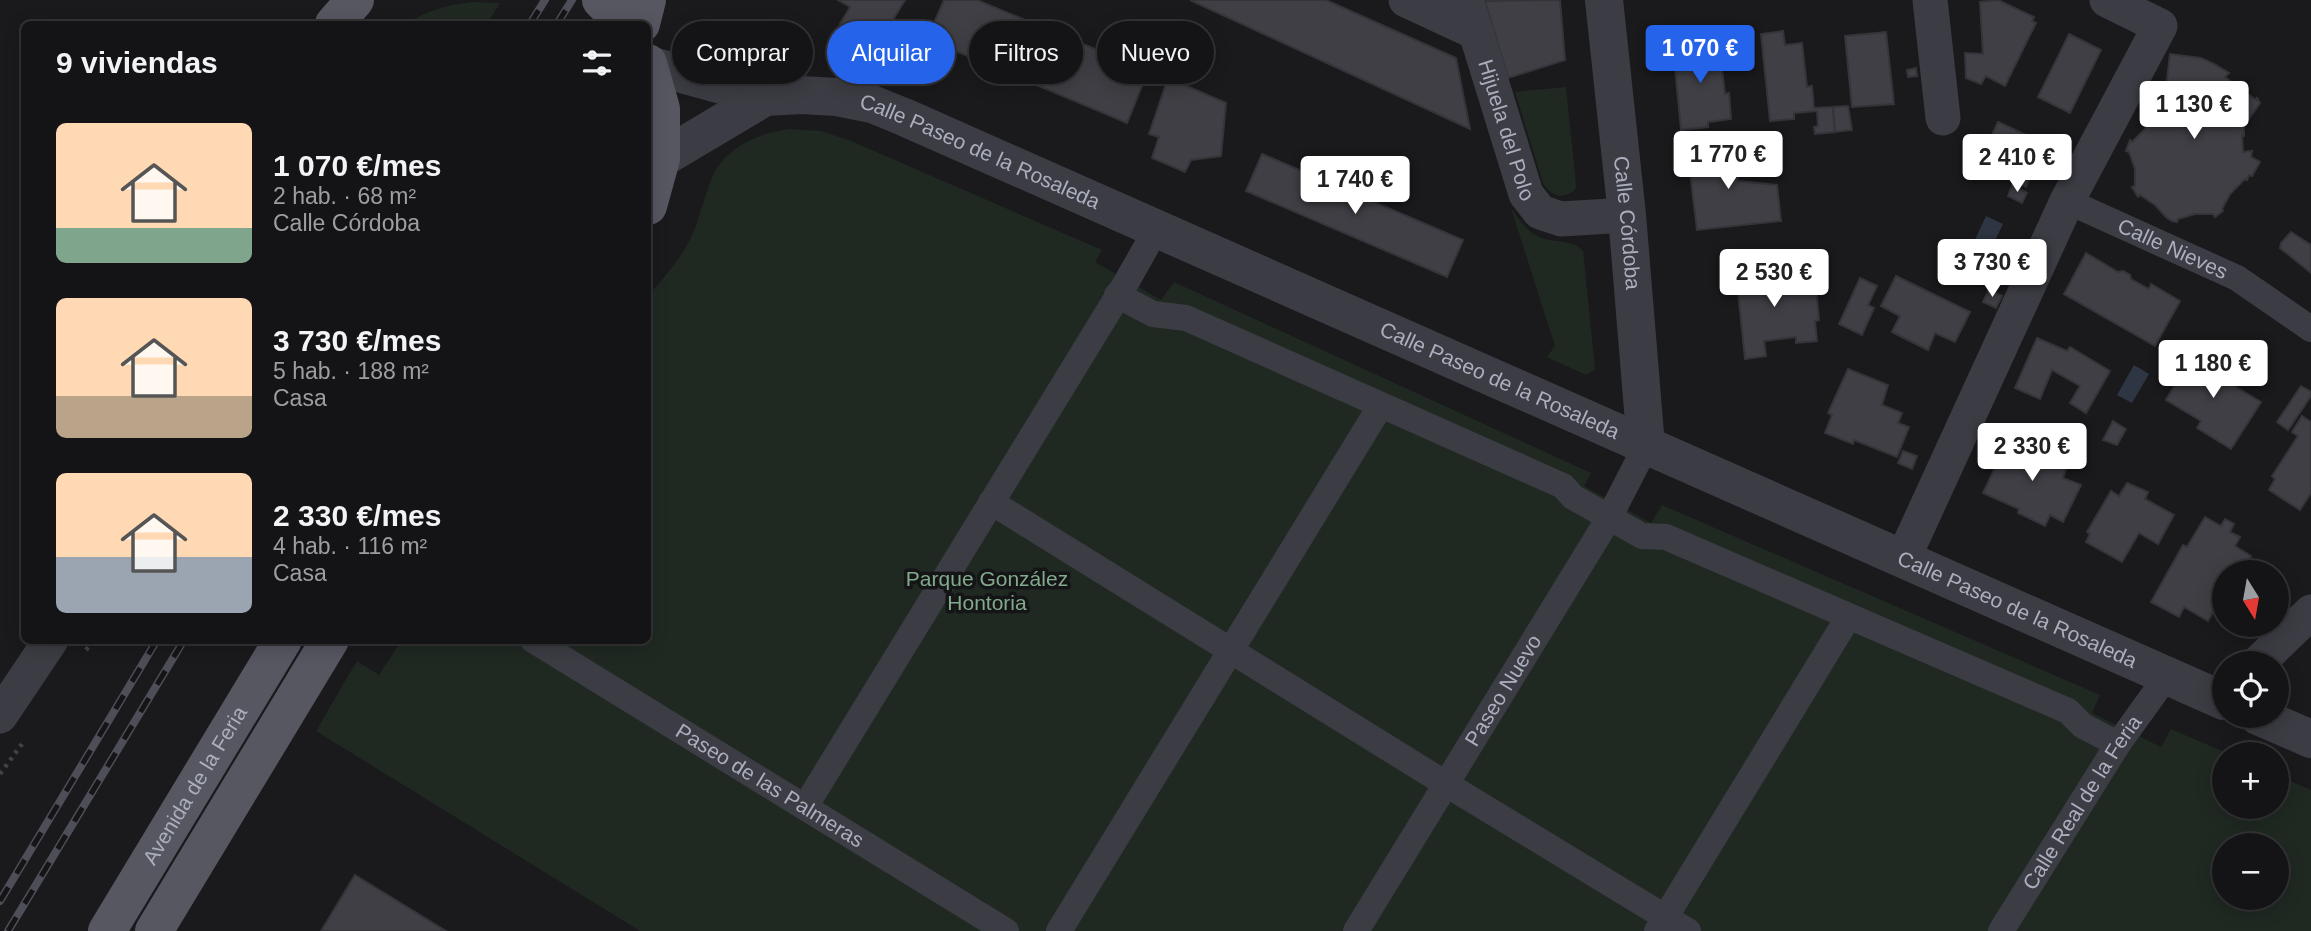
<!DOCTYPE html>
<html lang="es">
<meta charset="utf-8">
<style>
:root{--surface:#141416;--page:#1d1d1f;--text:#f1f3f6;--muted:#9d9ea1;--line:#333335;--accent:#2563eb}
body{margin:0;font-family:Arial,sans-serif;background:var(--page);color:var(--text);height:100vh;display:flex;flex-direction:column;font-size:26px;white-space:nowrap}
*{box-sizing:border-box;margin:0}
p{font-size:23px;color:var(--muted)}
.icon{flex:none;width:38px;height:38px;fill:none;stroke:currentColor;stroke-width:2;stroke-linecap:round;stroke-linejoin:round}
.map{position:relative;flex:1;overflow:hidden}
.sheet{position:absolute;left:21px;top:21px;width:630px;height:623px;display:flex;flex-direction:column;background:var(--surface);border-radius:10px;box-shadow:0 4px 18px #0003,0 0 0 2px var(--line)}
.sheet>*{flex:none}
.banner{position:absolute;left:672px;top:21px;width:665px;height:63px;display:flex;gap:14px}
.needle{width:46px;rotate:169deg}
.buttons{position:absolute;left:2212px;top:560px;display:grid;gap:14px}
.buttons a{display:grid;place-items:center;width:77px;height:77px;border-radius:50%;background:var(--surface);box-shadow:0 4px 18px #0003,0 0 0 2px var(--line);font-size:35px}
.price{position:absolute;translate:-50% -60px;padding:0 16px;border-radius:7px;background:#fff;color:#222;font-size:23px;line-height:46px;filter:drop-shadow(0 2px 4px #0008)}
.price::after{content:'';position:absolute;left:50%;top:42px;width:21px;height:16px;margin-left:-10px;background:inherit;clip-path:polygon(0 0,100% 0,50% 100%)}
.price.current{background:var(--accent);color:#fff}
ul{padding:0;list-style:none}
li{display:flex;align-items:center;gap:21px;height:175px;padding:0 35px}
li span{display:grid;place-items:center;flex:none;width:196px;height:140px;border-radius:10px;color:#555}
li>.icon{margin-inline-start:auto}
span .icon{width:84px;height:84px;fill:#fffc;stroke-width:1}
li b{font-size:30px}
h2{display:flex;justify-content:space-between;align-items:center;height:84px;padding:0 35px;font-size:30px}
.chip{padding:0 24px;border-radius:32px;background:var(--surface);box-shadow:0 4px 18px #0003,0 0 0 2px var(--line);font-size:24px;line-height:63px}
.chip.current{background:var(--accent);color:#fff}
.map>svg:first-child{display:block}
</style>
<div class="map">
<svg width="2311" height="931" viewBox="0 0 2311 931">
<rect width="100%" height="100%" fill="#1a1a1d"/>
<g fill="#1f2922" fill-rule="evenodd">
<path d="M472,2L500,3L487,24H406C427,10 448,5 472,2Z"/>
<path d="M1566,87L1576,185L1575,190C1562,200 1551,196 1543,183L1515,92Z"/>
<path d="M790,129L821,131L851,141L1102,250L1095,262L1161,300L1174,282L1591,473L1584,486L1651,523L1662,505L2100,695L2092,713L2161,747L2171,729L2229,754H2224V807H2277V775L2311,790V931H640L316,731L357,661L379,675L401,641L648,640V296C664,277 682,258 692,235C700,217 704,197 712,178C725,147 759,133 790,129ZM2224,845H2277V898H2224Z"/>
<path d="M1511,208C1519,220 1526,231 1539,237C1553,243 1573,239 1583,251L1595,369L1586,375L1547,357L1555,346Z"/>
</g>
<g fill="#2e3643">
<polygon points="1986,216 2003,224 1984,263 1968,255"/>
<polygon points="2134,365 2149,374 2132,403 2117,395"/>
</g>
<g fill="#3f3f45" stroke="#353439" stroke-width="2">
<polygon points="838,0 905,0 877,46 840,24 850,7"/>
<polygon points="944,0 977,0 1148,71 1127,123 927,39"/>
<polygon points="1190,0 1326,0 1456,58 1470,129"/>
<polygon points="1560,0 1565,60 1508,78 1485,1"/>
<polygon points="1998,0 2034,17 2032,21 2036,23 2005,86 1986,76 1981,84 1966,78 1965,53 1983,54 1980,2"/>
<polygon points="1783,31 1785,45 1802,43 1807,87 1812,86 1814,108 1833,107 1835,132 1815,134 1814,127 1818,126 1817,111 1794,113 1794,119 1770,121 1761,34"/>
<polygon points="1886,32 1894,104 1852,107 1845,36"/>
<polygon points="2069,34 2101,50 2070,113 2038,97"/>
<polygon points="1717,39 1719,60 1721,60 1725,94 1729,93 1731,119 1708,122 1708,127 1681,130 1674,57 1677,56 1675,44"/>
<polygon points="2170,54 2201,58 2214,64 2229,73 2225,77 2256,100 2257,98 2260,103 2244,126 2244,136 2242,135 2243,152 2252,151 2251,157 2260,162 2252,176 2249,175 2247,180 2245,179 2230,194 2222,209 2223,211 2215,217 2213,214 2195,214 2178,219 2177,222 2172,221 2167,218 2155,205 2140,195 2138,197 2132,187 2135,186 2135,169 2129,152 2126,151 2130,140 2132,142 2145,129 2153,113 2156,112 2149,99 2154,87 2166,88"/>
<polygon points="1916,68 1917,76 1908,77 1907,70"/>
<polygon points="1168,78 1226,103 1221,156 1191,160 1185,172 1152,158 1159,137 1149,134"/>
<polygon points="1848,106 1852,130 1835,132 1833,107"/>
<polygon points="1998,122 2052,147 2040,172 2034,169 2026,187 1982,166 1991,147 1987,145"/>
<polygon points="1734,142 1738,181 1777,185 1781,221 1697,230 1687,147"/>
<polygon points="1262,154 1463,240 1447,277 1246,191"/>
<polygon points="2012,185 2027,193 2022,203 2008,196"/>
<polygon points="2291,232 2311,245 2311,273 2280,248 2281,243"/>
<polygon points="2086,253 2118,272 2123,271 2130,275 2131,279 2149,289 2151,284 2180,301 2155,346 2064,294"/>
<polygon points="1786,262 1789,292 1816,290 1819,320 1815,321 1817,341 1796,343 1796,337 1764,341 1766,356 1745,359 1736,272 1760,270 1760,265"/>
<polygon points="1896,276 1970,312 1955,342 1935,333 1928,350 1892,332 1900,316 1881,306"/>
<polygon points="1860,278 1877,286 1868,305 1874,308 1862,335 1839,324"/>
<polygon points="1989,289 2002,296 1996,308 1983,302"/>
<polygon points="2037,338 2067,351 2070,347 2110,371 2086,413 2070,403 2080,386 2052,370 2040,399 2015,388"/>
<polygon points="2194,352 2231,374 2226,381 2261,402 2231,449 2197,428 2201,421 2166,400"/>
<polygon points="1848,369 1888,385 1882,405 1902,413 1898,423 1909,427 1897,457 1854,440 1853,444 1825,433 1832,415 1828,413"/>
<polygon points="2301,386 2311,392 2311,396 2288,430 2277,422"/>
<polygon points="2302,416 2311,422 2311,493 2300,510 2269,490 2275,479 2272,476 2298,436 2292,432"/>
<polygon points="2113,421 2126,429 2117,445 2103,440"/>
<polygon points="2010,436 2057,458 2055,463 2066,469 2063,478 2081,485 2063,522 2050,515 2045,526 2018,513 2019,509 1983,493"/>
<polygon points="1903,451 1917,456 1912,469 1898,463"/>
<polygon points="2127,483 2148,492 2145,499 2174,515 2158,544 2139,533 2122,562 2086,542 2090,534 2087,532 2111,491 2119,496"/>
<polygon points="2205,517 2221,526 2225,519 2234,524 2230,532 2240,537 2235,546 2251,556 2242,572 2224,572 2224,600 2221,598 2208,621 2184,607 2179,617 2151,602 2183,545 2187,547"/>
<polygon points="355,875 446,931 321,931"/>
</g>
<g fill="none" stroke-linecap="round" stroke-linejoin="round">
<g stroke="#404149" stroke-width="4.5" stroke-dasharray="3.5 5" stroke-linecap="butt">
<polyline points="86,650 94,640"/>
<polyline points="0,774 22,744"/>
</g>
<g stroke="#3c3c44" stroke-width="26">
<path id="s1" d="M2067,201L2237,278L2311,329"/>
<polyline points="1117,295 1153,314 1186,318 1563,486 1573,497 1642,536 1666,537 2068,711 2083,726 2118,744"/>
<polyline points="991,502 1446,784 1688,931"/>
<path id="s2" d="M533,640L1006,931"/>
<polyline points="805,807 1127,281 1157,228"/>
<polyline points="1059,931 1381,405"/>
<path id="s3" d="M1356,931L1609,518L1646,446"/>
<polyline points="1657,931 1849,616"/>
<path id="s4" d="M2001,931L2118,744L2167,676"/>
</g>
<g stroke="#3c3c44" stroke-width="35">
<polyline points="1406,0 1477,33"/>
<path id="s5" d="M1466,0L1526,194L1540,212L1561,219L1627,215"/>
<polyline points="1930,0 1943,118"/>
<polyline points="1903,559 2067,201 2160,26 2107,0"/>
<polyline points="2258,663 2311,612"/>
<polyline points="0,716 51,640"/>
</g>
<g stroke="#3c3c44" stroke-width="38">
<path id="s6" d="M1604,0L1627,215L1646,446"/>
<path id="s7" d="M649,65L765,97L801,95L837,97L872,104L904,117L2224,701"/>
<polyline points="661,159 765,97"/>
<polyline points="2258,716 2311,739"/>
</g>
<g stroke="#565761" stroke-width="38">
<polyline points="601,0 625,24"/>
<polyline points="334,24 355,0"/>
<polyline points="641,24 647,0"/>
<polyline points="648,63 661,109 661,159 648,206"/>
<path id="s8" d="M107,931L283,640"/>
<polyline points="154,931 330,640"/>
</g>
<defs>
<g id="rail">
<polyline points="530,24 545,0"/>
<polyline points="557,24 572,0"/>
<polyline points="0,901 157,640"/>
<polyline points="8,931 184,640"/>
</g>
</defs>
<use href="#rail" stroke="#4d4e57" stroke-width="8"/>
<use href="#rail" stroke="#151518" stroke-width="5" stroke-dasharray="16" stroke-linecap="butt"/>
</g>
<g text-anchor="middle" stroke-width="7" stroke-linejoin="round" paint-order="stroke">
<g font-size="21" fill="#abaebd" stroke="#151518">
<text dy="7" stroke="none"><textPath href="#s5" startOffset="136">Hijuela del Polo</textPath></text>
<text dy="7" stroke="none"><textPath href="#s7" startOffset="346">Calle Paseo de la Rosaleda</textPath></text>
<text dy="7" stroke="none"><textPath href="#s6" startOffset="224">Calle Córdoba</textPath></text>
<text dy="7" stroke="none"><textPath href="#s1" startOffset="116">Calle Nieves</textPath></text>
<text dy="7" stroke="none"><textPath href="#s7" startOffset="914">Calle Paseo de la Rosaleda</textPath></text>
<text dy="7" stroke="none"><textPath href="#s7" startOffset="1480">Calle Paseo de la Rosaleda</textPath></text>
<text dy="7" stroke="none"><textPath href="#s3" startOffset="282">Paseo Nuevo</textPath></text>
<text dy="7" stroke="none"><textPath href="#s2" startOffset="278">Paseo de las Palmeras</textPath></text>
<text dy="7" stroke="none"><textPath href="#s8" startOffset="170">Avenida de la Feria</textPath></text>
<text dy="7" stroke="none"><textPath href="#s4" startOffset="152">Calle Real de la Feria</textPath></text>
</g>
<g font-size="21" fill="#81aa8a" stroke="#151518">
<text x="987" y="586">Parque González<tspan x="987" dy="24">Hontoria</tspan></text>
</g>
</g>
</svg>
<div class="buttons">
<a><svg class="needle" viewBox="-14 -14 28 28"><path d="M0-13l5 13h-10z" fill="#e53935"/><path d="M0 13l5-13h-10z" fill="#9d9ea1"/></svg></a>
<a><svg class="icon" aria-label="locate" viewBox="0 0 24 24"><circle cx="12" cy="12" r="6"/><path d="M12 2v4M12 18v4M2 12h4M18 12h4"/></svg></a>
<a>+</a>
<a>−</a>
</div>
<b class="price current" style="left:1700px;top:85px">1 070 €</b>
<b class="price" style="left:2194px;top:141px">1 130 €</b>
<b class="price" style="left:1728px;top:191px">1 770 €</b>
<b class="price" style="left:2017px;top:194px">2 410 €</b>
<b class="price" style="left:1355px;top:216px">1 740 €</b>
<b class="price" style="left:1992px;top:299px">3 730 €</b>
<b class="price" style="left:1774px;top:309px">2 530 €</b>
<b class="price" style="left:2213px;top:400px">1 180 €</b>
<b class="price" style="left:2032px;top:483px">2 330 €</b>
<div class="banner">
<a class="chip">Comprar</a>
<a class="chip current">Alquilar</a>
<a class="chip">Filtros</a>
<a class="chip">Nuevo</a>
</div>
<section class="sheet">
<h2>9 viviendas<svg class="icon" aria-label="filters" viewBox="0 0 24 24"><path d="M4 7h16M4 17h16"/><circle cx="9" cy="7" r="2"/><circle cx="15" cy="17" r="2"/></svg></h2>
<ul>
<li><span style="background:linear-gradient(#ffd9b3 75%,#7fa58c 0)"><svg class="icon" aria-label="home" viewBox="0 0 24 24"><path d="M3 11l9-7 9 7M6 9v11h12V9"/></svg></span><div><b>1 070 €/mes</b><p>2 hab. · 68 m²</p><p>Calle Córdoba</p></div></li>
<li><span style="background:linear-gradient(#ffd9b3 70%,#b9a48a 0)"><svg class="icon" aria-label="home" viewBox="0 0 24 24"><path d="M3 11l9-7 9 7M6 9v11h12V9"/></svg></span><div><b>3 730 €/mes</b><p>5 hab. · 188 m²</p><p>Casa</p></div></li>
<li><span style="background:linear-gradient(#ffd9b3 60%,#9aa5b1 0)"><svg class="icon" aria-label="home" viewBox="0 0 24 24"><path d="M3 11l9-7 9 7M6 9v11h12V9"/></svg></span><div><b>2 330 €/mes</b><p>4 hab. · 116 m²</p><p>Casa</p></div></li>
</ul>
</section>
</div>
